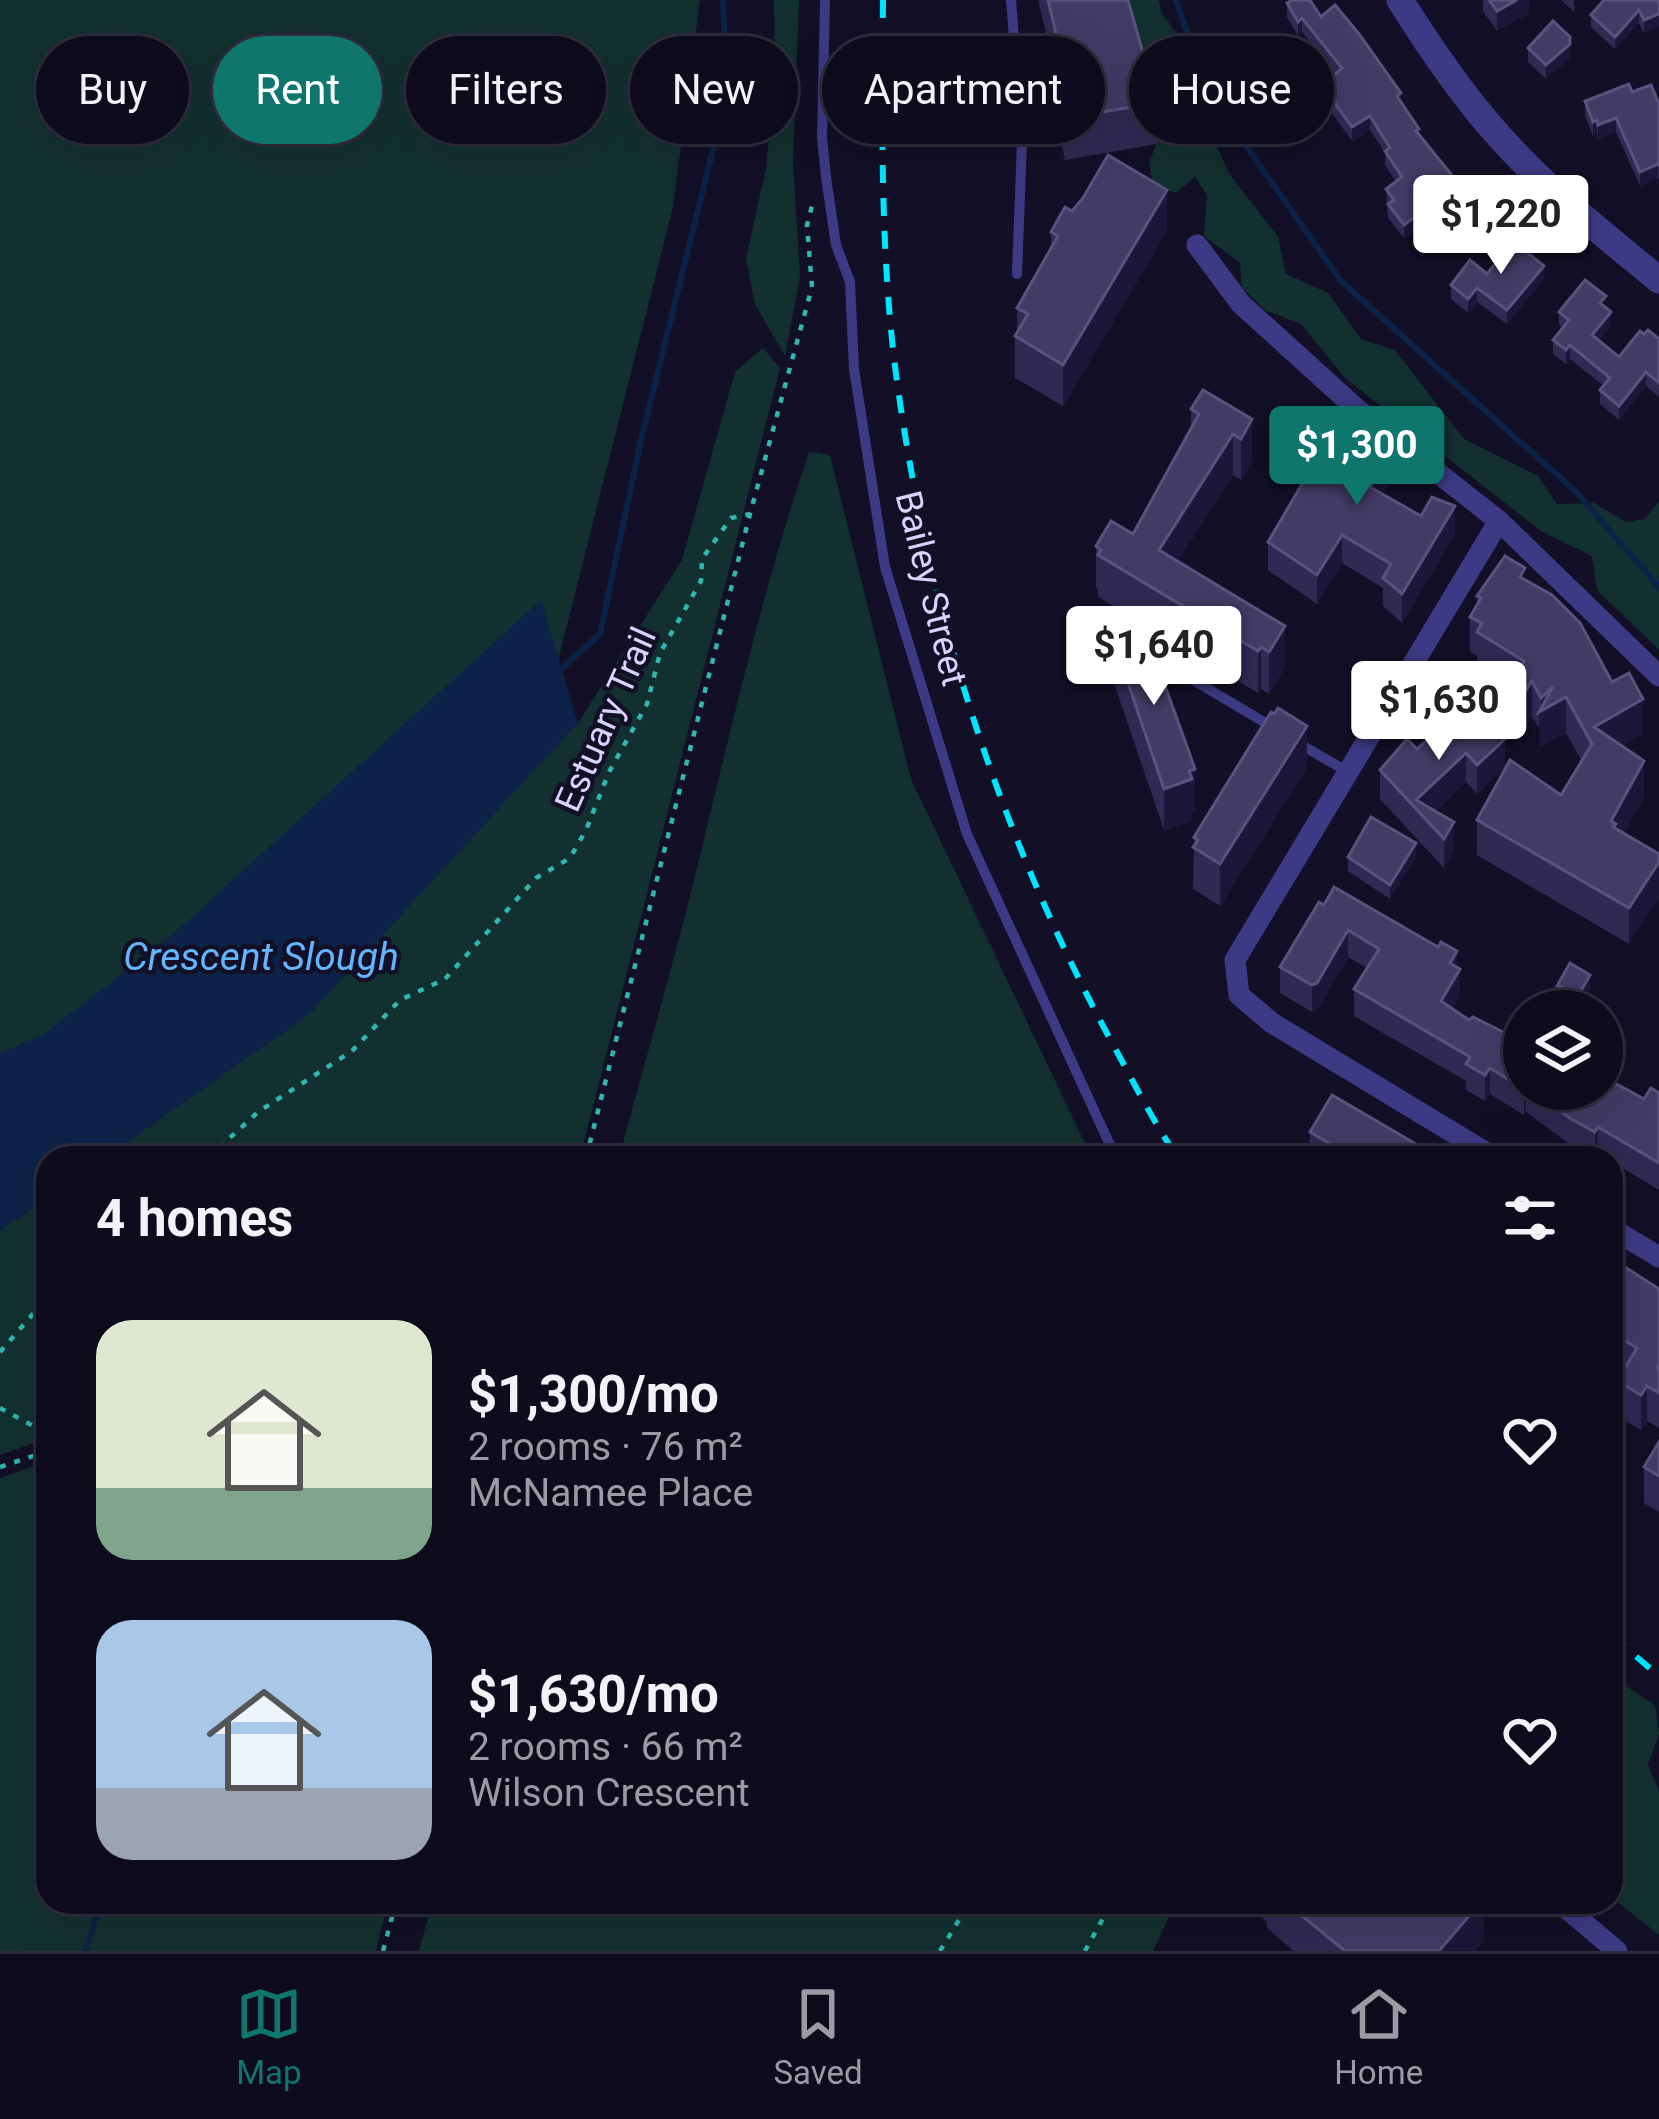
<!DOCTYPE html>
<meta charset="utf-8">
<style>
:root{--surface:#0e0b1c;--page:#171425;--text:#f1f3f6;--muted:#9b9ba3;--line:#2e2b3b;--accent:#0f766e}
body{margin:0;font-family:Roboto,sans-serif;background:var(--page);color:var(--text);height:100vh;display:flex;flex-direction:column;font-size:45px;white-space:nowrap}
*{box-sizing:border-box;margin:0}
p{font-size:39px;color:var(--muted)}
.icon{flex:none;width:66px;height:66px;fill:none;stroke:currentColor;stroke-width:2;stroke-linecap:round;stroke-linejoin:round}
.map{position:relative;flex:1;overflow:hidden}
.sheet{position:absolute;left:36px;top:1146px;width:1587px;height:768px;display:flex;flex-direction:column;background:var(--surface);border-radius:36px;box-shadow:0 12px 48px #0002,0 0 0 3px var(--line)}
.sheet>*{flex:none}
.banner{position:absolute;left:36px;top:36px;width:1587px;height:108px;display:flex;gap:24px}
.buttons{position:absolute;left:1503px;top:990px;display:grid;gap:24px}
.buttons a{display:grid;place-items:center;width:120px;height:120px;border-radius:50%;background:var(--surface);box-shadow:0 12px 48px #0002,0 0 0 3px var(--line);font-size:60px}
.price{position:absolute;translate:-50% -102px;padding:0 27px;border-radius:12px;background:#fff;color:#222;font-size:39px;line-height:78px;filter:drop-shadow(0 3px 6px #0008)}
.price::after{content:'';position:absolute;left:50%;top:72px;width:36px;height:27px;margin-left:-18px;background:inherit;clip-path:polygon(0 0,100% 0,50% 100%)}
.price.on{background:var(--accent);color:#fff}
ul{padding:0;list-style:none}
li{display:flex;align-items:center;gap:36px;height:300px;padding:0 60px}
li span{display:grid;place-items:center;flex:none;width:336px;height:240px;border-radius:36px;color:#555}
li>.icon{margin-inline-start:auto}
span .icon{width:144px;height:144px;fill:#fffc;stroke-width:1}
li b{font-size:51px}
h2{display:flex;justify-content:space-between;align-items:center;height:144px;padding:0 60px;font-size:51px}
.tag{padding:0 42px;border-radius:54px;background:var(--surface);box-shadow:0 12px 48px #0002,0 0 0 3px var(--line);font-size:42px;line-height:108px}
.tag.on{background:var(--accent);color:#fff}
.dock{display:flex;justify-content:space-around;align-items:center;height:168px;border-top:3px solid var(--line);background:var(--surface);font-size:33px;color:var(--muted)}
.dock a{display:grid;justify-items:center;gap:6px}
.dock .on{color:var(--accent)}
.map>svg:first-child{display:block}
</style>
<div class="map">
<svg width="1659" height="1951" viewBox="0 0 1659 1951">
<rect width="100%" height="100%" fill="#130f26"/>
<g fill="#12302f">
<polygon points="0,0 700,0 673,207 530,771 578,723 682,560 735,372 763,348 780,368 580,1158 48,1158 48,1438 0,1455"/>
<polygon points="774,0 799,0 793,161 800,277 785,356 755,304 746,259 766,168 775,78"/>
<polygon points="1117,0 1159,0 1161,12 1183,42 1212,115 1213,138 1229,173 1278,237 1286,274 1328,293 1361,339 1395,350 1464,439 1538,476 1557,504 1594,503 1626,522 1645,519 1659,501 1659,650 1597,590 1592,556 1541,531 1345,378 1301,324 1265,310 1242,288 1240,263 1204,236 1207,195 1195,177 1177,192 1154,189 1149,164 1160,132"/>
<path d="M809,452L830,455L911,779L1092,1158H619C644,1064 672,970 695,876C730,733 762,591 809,452Z"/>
<polygon points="48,1461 48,1902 388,1902 376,1951 0,1951 0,1478"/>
<polygon points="1611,1676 1655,1705 1659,1734 1648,1765 1659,1791 1659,1935 1611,1897"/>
<polygon points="432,1902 1176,1902 1153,1951 419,1951"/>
</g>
<polygon fill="#0c2248" points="541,600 578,723 310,1014 105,1158 48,1158 48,1198 0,1231 0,1053 44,1034 171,936"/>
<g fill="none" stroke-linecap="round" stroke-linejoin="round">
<g stroke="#0c2248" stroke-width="6">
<polyline points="1176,0 1206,89 1341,281 1576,492 1659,587"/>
<polyline points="559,671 600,634 641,440 727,93 723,0"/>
<polyline points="85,1951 102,1902"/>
</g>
<g stroke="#2fb8b0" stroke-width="4.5" stroke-dasharray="6 9" stroke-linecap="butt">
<polyline points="208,1158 258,1112 352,1051 400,1000 445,979 536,878 570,858 586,830 609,772 647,704 660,653 701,581 702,559 731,518 750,514"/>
<polyline points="586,1158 750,514 812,287 807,225 813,202"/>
<polyline points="0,1352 32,1315 48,1283"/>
<polyline points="0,1408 48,1434"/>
<polyline points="0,1467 48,1451"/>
<polyline points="383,1951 396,1902"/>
<polyline points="940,1951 970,1902"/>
<polyline points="1085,1951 1112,1902"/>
</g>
<g stroke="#3d3a85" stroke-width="10">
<polyline points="825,0 822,137 826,177 836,245 850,282 854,369 885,567 967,834 1116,1158"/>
<polyline points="1011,0 1022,141 1017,274"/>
<polyline points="1146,652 1274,728"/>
<polyline points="1295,741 1346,771"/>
</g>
<g stroke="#3d3a85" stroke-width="21">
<polyline points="1197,245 1241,304 1359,411 1499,521 1659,676"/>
<polyline points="1495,1158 1272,1023 1239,995 1235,960 1499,521"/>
<polyline points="1611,1228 1659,1257"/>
<polyline points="1559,1902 1617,1951"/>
</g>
<path stroke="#3d3a85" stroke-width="27" d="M1400,0C1430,48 1461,94 1499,136C1547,190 1603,234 1659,280"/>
<g stroke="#00e5ff" stroke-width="6" stroke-dasharray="18 15" stroke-linecap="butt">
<path d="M883,0C882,124 880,250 896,374C927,608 998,831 1110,1039C1132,1079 1152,1120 1178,1158"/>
<polyline points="1611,1635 1659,1676"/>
</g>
</g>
<g fill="#312854">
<polygon points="1038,0 1128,0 1157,103 1157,144 1065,160 1056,120 1057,78"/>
<polygon points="1483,0 1529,0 1529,13 1497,31 1483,11"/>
<polygon points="1561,0 1574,0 1574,12"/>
<polygon points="1659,0 1644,33 1639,23 1615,49 1591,27 1591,15"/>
<polygon points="1287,3 1321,17 1401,102 1419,134 1459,197 1404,238 1388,218 1386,189 1396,182 1385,165 1385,153 1370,130 1352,141 1322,100 1322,86 1336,74 1302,32 1298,36 1287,17"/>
<polygon points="1528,48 1570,58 1546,79 1528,62"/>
<polygon points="1632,92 1659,104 1659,180 1658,178 1640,186 1616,132 1598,139 1597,134 1593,136 1585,116 1585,101"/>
<polygon points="1072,211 1167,231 1063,406 1015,378 1015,336 1017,333 1017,308 1051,248 1051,232"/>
<polygon points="1487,274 1544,279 1507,324 1477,302 1468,313 1451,299 1451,285"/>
<polygon points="1606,308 1611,325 1599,340 1619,357 1644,334 1659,339 1659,397 1646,386 1619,420 1600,404 1600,390 1604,386 1570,359 1566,364 1553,354 1553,340 1563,328 1559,325 1559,312"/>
<polygon points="1191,409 1252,419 1252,461 1241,480 1233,475 1178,561 1285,667 1269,694 1261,689 1258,693 1098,597 1098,589 1096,588 1096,546 1133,534 1191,429"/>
<polygon points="1397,471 1383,494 1455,534 1402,623 1383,606 1383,588 1342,563 1317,604 1268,570 1268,542"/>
<polygon points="1525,579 1612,682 1643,734 1622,746 1644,797 1624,833 1659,854 1629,944 1477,855 1477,820 1561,795 1582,761 1566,733 1539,747 1539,728 1532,717 1523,731 1508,721 1508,687 1477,668 1477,656 1470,652 1470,617 1477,604 1477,596"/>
<polygon points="1112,636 1195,810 1192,811 1192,821 1164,830 1112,677"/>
<polygon points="1453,736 1505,767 1477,794 1466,782 1435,811 1454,850 1444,868 1380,799 1380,770 1417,749"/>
<polygon points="1307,767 1220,906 1193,889 1194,837"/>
<polygon points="1348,857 1416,857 1390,899 1348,871"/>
<polygon points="1319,902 1457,967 1460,995 1452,1009 1524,1089 1602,1089 1644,1099 1659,1093 1659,1190 1611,1161 1611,1158 1606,1158 1598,1153 1595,1158 1571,1145 1526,1112 1524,1115 1490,1094 1485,1101 1466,1090 1466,1081 1354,1016 1354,989 1367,968 1348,957 1317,1010 1312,1012 1280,993 1280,967"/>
<polygon points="1557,986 1590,989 1579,1009 1557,1000"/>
<polygon points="1310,1132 1440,1158 1318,1158 1310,1153"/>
<polygon points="1611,1258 1659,1289 1659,1428 1647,1421 1641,1430 1617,1416 1617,1381 1621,1374 1611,1368"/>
<polygon points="1659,1442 1659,1512 1644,1503 1644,1467"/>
<polygon points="1250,1902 1493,1902 1493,1903 1484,1914 1484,1940 1475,1951 1294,1951 1267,1928 1267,1922 1261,1916 1261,1911"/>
</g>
<g fill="#1d163a">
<polygon points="1517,0 1529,0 1529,13 1497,31 1497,11"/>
<polygon points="1639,10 1639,23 1615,49 1615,37"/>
<polygon points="1659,14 1659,27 1644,33 1644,20"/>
<polygon points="1302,18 1302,32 1298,36 1298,22"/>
<polygon points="1570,44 1570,58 1546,79 1546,65"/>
<polygon points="1370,116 1370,130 1352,141 1352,127"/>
<polygon points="1616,118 1616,132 1598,139 1598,125"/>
<polygon points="1597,120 1597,134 1593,136 1593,122"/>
<polygon points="1658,164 1658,178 1640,186 1640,172"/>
<polygon points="1459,184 1459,197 1404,238 1404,225"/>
<polygon points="1167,190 1167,231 1063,406 1063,365"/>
<polygon points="1544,266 1544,279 1507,324 1507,310"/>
<polygon points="1477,288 1477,302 1468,313 1468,299"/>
<polygon points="1611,312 1611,325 1592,349 1592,335"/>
<polygon points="1570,345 1570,359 1566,364 1566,350"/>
<polygon points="1646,372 1646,386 1619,420 1619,406"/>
<polygon points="1252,419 1252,461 1241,480 1241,439"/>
<polygon points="1233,434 1233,475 1159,591 1159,550"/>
<polygon points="1397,442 1397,471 1370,515 1370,487"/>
<polygon points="1455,506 1455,534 1402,623 1402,594"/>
<polygon points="1342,535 1342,563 1317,604 1317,575"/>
<polygon points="1285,626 1285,667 1269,694 1269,652"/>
<polygon points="1261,647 1261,689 1258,693 1258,651"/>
<polygon points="1532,681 1532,717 1523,731 1523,695"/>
<polygon points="1553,687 1566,697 1566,733 1539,747 1539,712 1541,710 1541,698"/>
<polygon points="1643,699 1643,734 1594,763 1594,727"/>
<polygon points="1307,726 1307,767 1220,906 1220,864"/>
<polygon points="1505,739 1505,767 1477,794 1477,765"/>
<polygon points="1466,753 1466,782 1426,819 1416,800"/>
<polygon points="1644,761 1644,797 1616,849 1611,821"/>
<polygon points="1195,769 1195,810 1192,811 1192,821 1164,830 1164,789 1189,771"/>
<polygon points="1454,822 1454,850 1444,868 1444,839"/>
<polygon points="1416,843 1416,857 1390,899 1390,885"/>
<polygon points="1659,862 1659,898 1629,944 1629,908"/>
<polygon points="1348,930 1348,957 1317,1010 1312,1012 1312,985"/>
<polygon points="1457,951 1457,974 1460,969 1460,995 1441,1028 1441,1001 1450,963"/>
<polygon points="1590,975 1590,989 1579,1009 1579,994"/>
<polygon points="1490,1068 1490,1094 1485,1101 1485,1075"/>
<polygon points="1524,1089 1526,1089 1526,1112 1524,1115"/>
<polygon points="1598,1127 1598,1153 1595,1158 1595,1132"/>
<polygon points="1647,1386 1647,1421 1641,1430 1641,1395"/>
<polygon points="1472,1902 1493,1902 1484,1914 1484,1940 1475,1951 1439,1951"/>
</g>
<g fill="#433a66" stroke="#5a527e" stroke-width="3">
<polygon points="1048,0 1128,0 1157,103 1065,118 1056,78 1066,76"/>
<polygon points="1292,0 1310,0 1321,17 1335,5 1359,34 1401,93 1397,96 1419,129 1416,131 1459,184 1404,225 1388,204 1394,200 1386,189 1402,177 1385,151 1390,148 1370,116 1352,127 1322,86 1342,68 1302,18 1298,22 1287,3"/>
<polygon points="1489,0 1517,0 1497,11"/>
<polygon points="1604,0 1659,0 1659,14 1644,20 1639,10 1615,37 1591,15"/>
<polygon points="1553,21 1570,37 1570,44 1546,65 1528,48"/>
<polygon points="1629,84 1632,92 1651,85 1659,104 1659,166 1658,164 1640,172 1616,118 1598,125 1597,120 1593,122 1585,101"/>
<polygon points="1108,155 1167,190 1063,365 1015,336 1028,314 1017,308 1058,236 1051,232 1065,207 1072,211 1083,198"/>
<polygon points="1513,241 1544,266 1507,310 1477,288 1468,299 1451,285 1470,260 1487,274"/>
<polygon points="1585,280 1606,296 1600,303 1611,312 1592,335 1619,357 1640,331 1644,334 1648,330 1659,339 1659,383 1646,372 1619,406 1600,390 1610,378 1570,345 1566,350 1553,340 1569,320 1559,312"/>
<polygon points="1203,390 1252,419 1241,439 1233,434 1159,550 1285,626 1269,652 1261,647 1258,651 1098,555 1101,550 1096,546 1111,521 1133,534 1199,414 1191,409"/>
<polygon points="1345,411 1397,442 1370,487 1421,516 1432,497 1455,506 1402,594 1383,578 1391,564 1342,535 1317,575 1268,542"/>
<polygon points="1505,556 1525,568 1520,577 1552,595 1580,623 1612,682 1629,673 1643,699 1594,727 1644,761 1611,821 1616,824 1613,827 1659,854 1659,862 1629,908 1477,820 1510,760 1561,795 1592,744 1566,697 1539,712 1553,687 1541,698 1532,681 1523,695 1508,685 1524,661 1477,632 1482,623 1470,617 1481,598 1477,596"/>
<polygon points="1137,627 1139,632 1145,630 1195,769 1189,771 1192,779 1164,789 1112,636"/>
<polygon points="1278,708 1307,726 1220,864 1193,847 1198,840 1194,837 1271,712 1274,714"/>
<polygon points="1479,712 1505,739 1477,765 1466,753 1416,800 1454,822 1444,839 1380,770 1407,739 1417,749 1443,725 1453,736"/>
<polygon points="1371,817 1416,843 1390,885 1348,857"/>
<polygon points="1334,887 1438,947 1441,942 1457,951 1450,963 1460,969 1441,1001 1469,1020 1473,1017 1513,1037 1515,1034 1524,1040 1524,1089 1490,1068 1485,1075 1466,1064 1470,1057 1354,989 1379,949 1348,930 1317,983 1312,985 1280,967 1319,902 1324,905"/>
<polygon points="1570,963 1590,975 1579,994 1557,986"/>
<polygon points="1602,1076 1644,1099 1651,1088 1659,1093 1659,1163 1598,1127 1595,1132 1571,1119 1530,1089 1602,1089"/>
<polygon points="1332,1095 1440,1158 1354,1158 1310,1132"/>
<polygon points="1611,1258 1659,1289 1659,1365 1657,1368 1659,1369 1659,1393 1647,1386 1641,1395 1617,1381 1637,1348 1611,1333"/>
<polygon points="1659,1442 1659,1476 1644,1467"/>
<polygon points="1285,1902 1481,1902 1439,1951 1345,1951"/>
</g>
<g text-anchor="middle" stroke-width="9" stroke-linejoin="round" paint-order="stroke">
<g font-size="36" fill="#d9d4ff" stroke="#130f26">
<text transform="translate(932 588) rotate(76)" y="13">Bailey Street</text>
<text transform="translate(605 719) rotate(-66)" y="13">Estuary Trail</text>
</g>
<g font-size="39" font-style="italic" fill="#62b6ff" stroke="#130f26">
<text x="261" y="970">Crescent Slough</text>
</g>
</g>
</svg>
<div class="buttons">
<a><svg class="icon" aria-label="layers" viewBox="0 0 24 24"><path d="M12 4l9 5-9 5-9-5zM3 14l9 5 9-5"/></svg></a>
</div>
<b class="price" style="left:1501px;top:277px">$1,220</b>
<b class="price on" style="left:1357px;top:508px">$1,300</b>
<b class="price" style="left:1154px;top:708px">$1,640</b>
<b class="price" style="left:1439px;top:763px">$1,630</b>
<div class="banner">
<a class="tag">Buy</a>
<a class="tag on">Rent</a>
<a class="tag">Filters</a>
<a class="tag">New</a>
<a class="tag">Apartment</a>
<a class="tag">House</a>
</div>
<section class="sheet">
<h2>4 homes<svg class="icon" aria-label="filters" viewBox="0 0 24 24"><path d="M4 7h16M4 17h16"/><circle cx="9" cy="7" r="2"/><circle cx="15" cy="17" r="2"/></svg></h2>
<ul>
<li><span style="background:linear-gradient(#dfe7d0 70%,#7fa58c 0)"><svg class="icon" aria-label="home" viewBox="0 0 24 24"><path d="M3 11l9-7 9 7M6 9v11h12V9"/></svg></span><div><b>$1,300/mo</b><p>2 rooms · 76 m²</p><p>McNamee Place</p></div><svg class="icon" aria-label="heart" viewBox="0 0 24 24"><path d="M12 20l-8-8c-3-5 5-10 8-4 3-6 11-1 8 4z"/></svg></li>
<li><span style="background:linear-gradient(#a9c7e8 70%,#9aa5b1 0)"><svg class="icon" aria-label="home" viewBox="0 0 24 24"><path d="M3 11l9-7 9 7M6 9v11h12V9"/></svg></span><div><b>$1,630/mo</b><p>2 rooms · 66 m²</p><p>Wilson Crescent</p></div><svg class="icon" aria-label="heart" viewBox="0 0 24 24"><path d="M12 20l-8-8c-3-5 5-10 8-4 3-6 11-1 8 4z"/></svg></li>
</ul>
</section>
</div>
<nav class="dock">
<a class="on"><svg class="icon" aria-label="map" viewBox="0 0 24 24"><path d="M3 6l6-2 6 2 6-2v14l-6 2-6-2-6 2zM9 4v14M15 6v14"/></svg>Map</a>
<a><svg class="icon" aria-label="saved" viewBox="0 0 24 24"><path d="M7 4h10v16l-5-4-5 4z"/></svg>Saved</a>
<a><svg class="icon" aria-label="home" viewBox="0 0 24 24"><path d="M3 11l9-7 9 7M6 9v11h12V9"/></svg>Home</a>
</nav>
